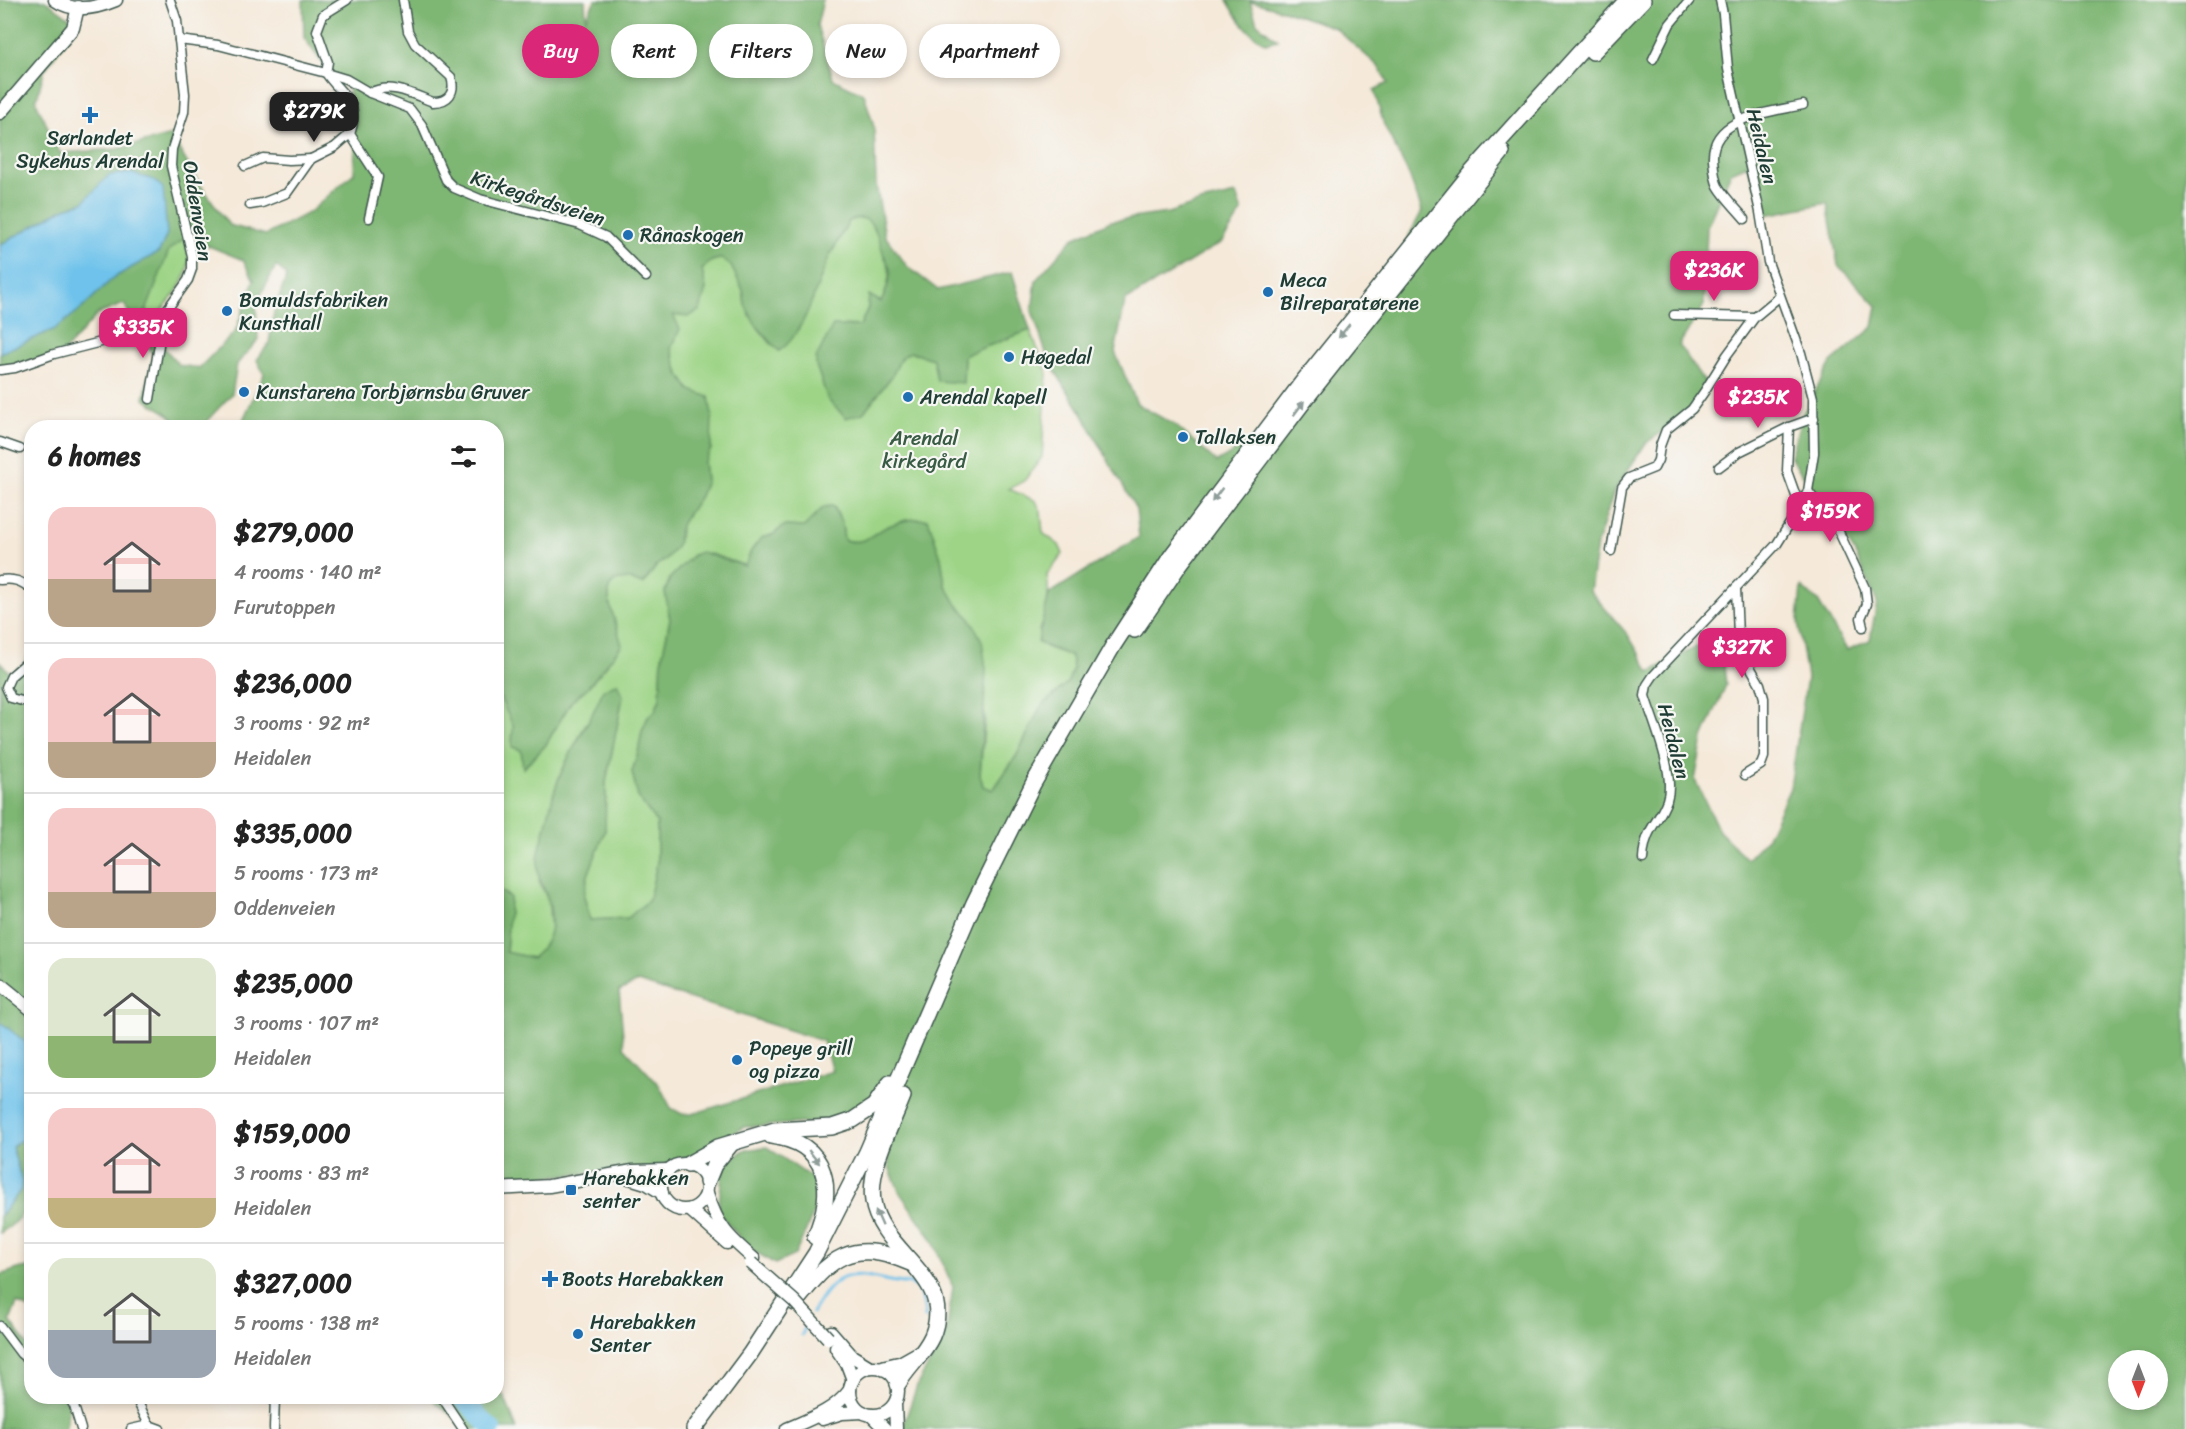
<!DOCTYPE html>
<meta charset="utf-8">
<style>
:root{--surface:#fff;--page:#f2f2f2;--text:#222;--muted:#767676;--line:#e0e0e0;--accent:#db2777}
body{margin:0;font-family:Sriracha,sans-serif;background:var(--page);color:var(--text);height:100vh;display:flex;flex-direction:column;font-size:22px;white-space:nowrap}
*{box-sizing:border-box;margin:0}
p{font-size:20px;color:var(--muted)}
.icon{flex:none;width:33px;height:33px;fill:none;stroke:currentColor;stroke-width:2;stroke-linecap:round;stroke-linejoin:round}
.map{position:relative;flex:1;overflow:hidden}
.sheet{position:absolute;left:24px;top:420px;width:480px;height:984px;display:flex;flex-direction:column;background:var(--surface);border-radius:24px;box-shadow:0 3px 9px #0003}
.sheet>*{flex:none}
.guide{position:absolute;left:522px;top:24px;width:570px;height:54px;display:flex;gap:12px}
.needle{width:39px;rotate:180deg}
.tools{position:absolute;left:2108px;top:1350px;display:grid;gap:12px}
.tools a{display:grid;place-items:center;width:60px;height:60px;border-radius:50%;background:var(--surface);box-shadow:0 3px 9px #0003;font-size:30px}
.price{position:absolute;translate:-50% -51px;padding:0 14px;border-radius:12px;background:var(--accent);color:#fff;font-size:20px;line-height:39px;filter:drop-shadow(0 2px 3px #0008)}
.price::after{content:'';position:absolute;left:50%;top:36px;width:18px;height:14px;margin-left:-9px;background:inherit;clip-path:polygon(0 0,100% 0,50% 100%)}
.price.current{background:#222;color:#fff}
ul{padding:0;list-style:none}
li{display:flex;align-items:center;gap:18px;height:150px;padding:0 24px}
li+li{border-top:2px solid var(--line)}
li span{display:grid;place-items:center;flex:none;width:168px;height:120px;border-radius:18px;color:#555}
li>.icon{margin-inline-start:auto}
span .icon{width:72px;height:72px;fill:#fffc;stroke-width:1}
li b{font-size:26px}
h2{display:flex;justify-content:space-between;align-items:center;height:72px;padding:0 24px;font-size:26px}
.pill{padding:0 21px;border-radius:27px;background:var(--surface);box-shadow:0 3px 9px #0003;font-size:21px;line-height:54px}
.pill.current{background:var(--accent);color:#fff}
.map>svg:first-child{display:block}
</style>
<div class="map">
<svg width="2186" height="1429" viewBox="0 0 2186 1429">
<rect width="100%" height="100%" fill="#f6f6f2"/>
<filter id="ink" filterUnits="userSpaceOnUse"><feTurbulence type="fractalNoise" baseFrequency=".0167" numOctaves="2"/><feDisplacementMap in="SourceGraphic" scale="12" xChannelSelector="R" yChannelSelector="G"/><feConvolveMatrix kernelMatrix="1 2 1 2 8 2 1 2 1" color-interpolation-filters="sRGB"/></filter>
<filter id="wash" filterUnits="userSpaceOnUse"><feTurbulence type="fractalNoise" baseFrequency=".008" numOctaves="4" result="noise"/><feDisplacementMap in="SourceGraphic" scale="24" xChannelSelector="R" yChannelSelector="G"/><feGaussianBlur stdDeviation="1.35" result="paint"/><feColorMatrix in="noise" values="0 0 0 0 0 0 0 0 0 0 0 0 0 0 0 0 0 1.4 0 .05"/><feComposite in="paint" operator="in"/></filter>
<g filter="url(#wash)">
<rect width="100%" height="100%" fill="#f5e9d9"/>
<g fill="#9dd486" stroke="#5e885d" stroke-width="1.5">
<path d="M859,218L868,219C875,227 890,264 889,274C889,282 885,295 881,302L869,296L868,307L860,326L845,325L816,365L822,382L874,398L892,376L901,358L910,352L933,359L963,383L964,355L1030,330L1047,372L1042,457L1024,481L1009,489L1036,501L1041,512L1043,533L1059,545L1063,554L1047,575C1050,595 1047,611 1039,630L1045,647L1071,656L1073,668L1068,682L1040,708L1017,755L993,790L983,786L980,775L985,717L970,618L957,605L945,584L941,558L928,519C915,518 902,520 889,526C871,533 866,546 844,540L842,524L834,506L824,507L804,527L784,526L772,535L761,538L751,551L746,566L711,554L678,571L670,578L665,591L670,619L662,658L660,698L655,711L648,717L642,731L638,753L632,771L638,797L657,823V863L649,900L628,918L590,920L584,896L588,875L605,831L606,782L623,696L617,683L603,690L595,713L585,725L560,775L553,795L539,882L548,900L551,932L542,950L532,958L506,952L510,897L498,890L497,892L496,683L500,697L513,726L512,747L521,750L524,768L545,746L571,702L588,687L608,664L618,632L609,602V587L615,580L627,579L644,584L657,565L666,559L680,536V526L700,496L706,481L704,462L711,449L709,397L690,390L679,374L671,348L676,339L673,315L682,316L706,289L702,270C707,263 713,258 723,259L731,266L743,290L745,305L755,324L772,345L831,254L849,221Z"/>
<path d="M179,219C182,232 188,247 189,260C189,277 166,310 151,318L131,278Z"/>
</g>
<g fill="#7eb673" stroke="#4e7a54" stroke-width="1.5" fill-rule="evenodd">
<path d="M0,0H45L78,24L44,71L36,102L60,153L118,149L171,135L197,180L229,225L266,235L310,212L354,173L355,144L348,87L330,80L326,68L304,38L303,0H585L586,18L595,0H823L817,25L833,79L864,94L874,127L876,184L885,236L907,266L938,290L1012,272L1030,330L964,355L963,383L937,381L933,359L910,352L901,358L892,376L863,413L846,418L828,400L816,365V358L833,326H860L868,308L869,295L881,302C885,295 891,278 890,270C889,265 885,258 883,253C878,236 872,209 849,221C843,231 837,242 831,253C817,281 806,334 779,351L755,324L745,305L743,290L731,266L722,259C713,258 707,263 702,270L706,289L700,310L688,317L673,315L680,329L671,348L679,374L690,390L709,397L712,416L711,449L704,462L706,481L700,496L680,526L677,546L666,559L657,565L643,584L627,579L615,581L609,587V602L622,645L588,687L571,702L545,746L523,768L521,750L512,747L513,726L500,697L497,683L496,428L245,427L243,420L264,374L257,360L269,343L274,312L287,275L276,266L256,304L258,340L237,364L232,394L201,427H181L167,413L144,399L153,358L142,323L134,322L124,304L98,314L60,356L0,371V353L82,308L113,278L158,252L95,192L83,202L63,209L0,245ZM187,237L243,260L254,280L235,332L199,368L179,365L142,322L169,250Z"/>
<path d="M1227,0H2186V1429H902L918,1383L946,1334L953,1287L932,1239L900,1193L889,1167L888,1111L836,1121L744,1127L703,1152L659,1168L497,1180V892L498,890L510,897L506,952L532,958C551,943 555,923 548,900C544,884 536,881 538,861C538,850 543,839 545,829C549,811 553,793 560,776C572,746 592,720 603,690L617,683L623,696L606,782L605,831L588,875L584,896L590,920L628,918L649,900L657,863V823L638,797L632,772L638,753L642,731L648,717L655,711L660,698L662,658L670,619L665,592L670,578L693,555L701,552L745,566L751,551L761,538L772,535L784,526L804,527L824,507L833,506L842,524L844,540C866,546 871,533 889,526C902,520 915,518 928,519L941,558L945,584L957,605L970,618L982,641L986,669L980,775L983,786L993,790L1017,755L1040,708L1068,682L1073,668L1071,656L1038,643C1040,626 1046,611 1049,594L1139,537L1136,509L1080,410L1049,362L1032,311L1036,280L1073,238L1111,221L1168,213L1201,202L1236,194L1242,212L1222,242L1125,301L1115,352L1137,404L1175,425L1217,462L1258,438L1396,260L1422,211L1409,175L1384,125L1374,90L1388,83L1378,66L1335,28L1283,10L1250,1L1257,23L1278,40L1266,43C1247,33 1238,19 1227,0ZM1747,165L1766,215L1827,203L1838,265L1877,306L1873,327L1831,363L1803,413L1790,457L1823,503L1854,551L1877,602L1870,640L1847,650L1818,601L1801,587L1798,621L1807,678L1790,788L1766,839L1747,859L1719,831L1695,780L1703,738L1726,685L1723,656L1700,645L1650,672L1628,635L1590,591L1597,544L1614,491L1646,443L1692,412L1706,384L1679,345L1704,305L1707,227L1731,172ZM638,982L823,1041L832,1071L692,1114H682L671,1108L659,1085L624,1047L619,991ZM2118,1360H2157V1400H2118Z"/>
<polygon points="31,649 31,1047 0,1022 0,662 10,673 24,664"/>
<polygon points="19,1141 31,1141 31,1205 12,1225 0,1233 0,1216 4,1213 22,1181 12,1147"/>
<polygon points="767,1147 815,1180 818,1203 795,1255 775,1264 749,1248 718,1212 723,1166 744,1150"/>
<polygon points="21,1268 31,1268 31,1310 17,1303 10,1321 31,1351 32,1396 64,1397 69,1403 66,1427 64,1429 0,1429 0,1275"/>
<polygon points="497,1391 504,1396 517,1429 468,1429 429,1397 496,1396"/>
</g>
<g fill="#6ec2eb" stroke="#468090" stroke-width="1.5">
<polygon points="131,173 154,180 163,188 167,234 159,252 113,278 82,308 55,329 0,353 0,245 63,209 83,202 109,175"/>
<polygon points="0,1022 32,1047 31,1141 19,1141 12,1147 22,1181 21,1190 0,1216"/>
</g>
<g fill="none" stroke-linecap="round" stroke-linejoin="round">
<g stroke="#6ec2eb" stroke-width="3">
<path d="M812,1313C844,1255 861,1280 912,1284C923,1292 925,1306 925,1318"/>
<polyline points="802,1335 807,1322"/>
</g>
<polyline stroke="#6ec2eb" stroke-width="18" points="459,1396 492,1429"/>
</g>
</g>
<g filter="url(#ink)">
<g fill="none" stroke-linecap="round" stroke-linejoin="round">
<defs>
<g id="street">
<polyline points="170,0 177,21 179,40 218,45 326,73 346,79 370,93 410,109 422,125 446,180 454,188 480,199 580,225 606,237 646,277"/>
<polyline points="1653,59 1670,24 1690,0"/>
<path d="M370,93C391,82 412,94 433,102C449,102 456,92 451,77L415,44L408,31L403,0"/>
<polyline points="350,134 378,177 369,218"/>
<polyline points="245,166 263,158 289,160 311,159"/>
<path d="M250,205L262,203L287,193L311,159L335,147L350,134C362,100 340,95 326,73L328,62L317,31L323,15L347,0"/>
<path d="M1745,219C1736,208 1725,198 1718,186C1714,178 1714,168 1713,159C1711,116 1772,112 1803,105"/>
<polyline points="1674,315 1755,317"/>
<polyline points="0,370 15,368 54,354 109,340 136,330 161,318 188,280 192,269 192,256 171,166 172,149 184,112 185,94 179,40"/>
<polyline points="150,399 159,345 157,320"/>
<polyline points="1789,427 1787,471 1800,507"/>
<polyline points="0,442 20,449"/>
<polyline points="1719,467 1739,452 1789,427 1814,418"/>
<polyline points="1808,491 1839,532 1865,588 1867,604 1861,618 1863,627"/>
<polyline points="1611,551 1622,487 1629,478 1654,468 1658,460 1660,446 1666,430 1692,409 1704,392 1727,355 1755,317 1779,297"/>
<path d="M0,580C13,578 22,581 32,590"/>
<polyline points="1736,588 1738,636 1745,658 1760,684 1764,698 1764,757 1761,765 1745,775"/>
<polyline points="32,658 11,676 6,687 11,698 22,701 32,700"/>
<path d="M1643,859C1645,827 1658,825 1667,800C1676,774 1653,722 1645,696L1647,685L1653,676L1777,544L1800,507L1808,491L1814,453L1813,398L1801,353L1768,262L1760,212L1728,69L1723,14L1720,0"/>
<polyline points="0,1326 21,1354 32,1363"/>
<polyline points="68,1396 74,1406 81,1429"/>
<polyline points="135,1396 149,1425"/>
<polyline points="438,1396 443,1399 463,1429"/>
<polyline points="131,1429 149,1425 160,1429"/>
<polyline points="274,1429 275,1396"/>
</g>
<g id="secondary">
<path d="M55,0C73,13 97,8 116,0"/>
<polyline points="0,113 73,28 78,7"/>
<polyline points="895,1404 896,1429"/>
<polyline points="871,1415 885,1429"/>
</g>
<g id="primary">
<polyline points="0,984 32,1010"/>
<circle cx="684" cy="1187" r="23"/>
<polyline points="620,1175 646,1183 662,1193"/>
<polyline points="496,1189 549,1186 633,1171 669,1170"/>
<path d="M707,1193C718,1227 727,1236 754,1259"/>
<polyline points="690,1210 727,1243"/>
<polyline points="831,1332 852,1356 870,1367"/>
<polyline points="836,1348 847,1364 853,1380"/>
<circle cx="874" cy="1391" r="24"/>
<polyline points="822,1419 842,1413 863,1412"/>
<path d="M787,1429C810,1419 834,1411 850,1390"/>
</g>
<g id="highway">
<polyline points="1593,52 1643,0"/>
<polyline points="1135,630 1180,564 1311,392 1502,152"/>
<path d="M771,1136C830,1143 835,1190 815,1237"/>
<polyline points="688,1164 718,1147 775,1130 832,1127 853,1120 874,1106 890,1083"/>
<polyline points="707,1182 714,1165 731,1144"/>
<path d="M795,1303C830,1258 851,1237 910,1263"/>
<polyline points="884,1368 901,1364 917,1355"/>
<path d="M898,1384C908,1367 924,1354 932,1336C957,1277 880,1252 873,1201C868,1168 891,1127 903,1096"/>
<polyline points="694,1429 750,1354 816,1253 867,1152 974,903 1033,784 1113,646 1172,555 1301,384 1470,174 1627,0"/>
</g>
</defs>
<use href="#street" stroke="#3f574d" stroke-width="11"/>
<use href="#secondary" stroke="#3f574d" stroke-width="15"/>
<use href="#primary" stroke="#3f574d" stroke-width="15"/>
<use href="#highway" stroke="#3f574d" stroke-width="18"/>
<use href="#street" stroke="#fff" stroke-width="8"/>
<use href="#secondary" stroke="#fff" stroke-width="12"/>
<use href="#primary" stroke="#fff" stroke-width="12"/>
<use href="#highway" stroke="#fff" stroke-width="15"/>
<defs>
<polyline id="primary-bridge" points="751,1263 794,1301 828,1338"/>
</defs>
<use href="#primary-bridge" stroke="#3f574d" stroke-width="15" stroke-linecap="butt"/>
<use href="#primary-bridge" stroke="#fff" stroke-width="12"/>
</g>
<defs><path id="oneway-solid" d="M-6-.8H1V-3.2L6.5 0L1 3.2V.8H-6Z" transform="scale(1.5)"/></defs>
<g fill="#8f9e9a">
<use href="#oneway-solid" transform="translate(1344 331) rotate(129)"/>
<use href="#oneway-solid" transform="translate(1299 408) rotate(-53)"/>
<use href="#oneway-solid" transform="translate(1217 495) rotate(127)"/>
<use href="#oneway-solid" transform="translate(814 1157) rotate(51)"/>
<use href="#oneway-solid" transform="translate(879 1218) rotate(-114)"/>
</g>
</g>
<g fill="#1f6fb2" stroke="#f6f6f2" stroke-width="2">
<path d="M87 106h6v6h6v6h-6v6h-6v-6h-6v-6h6z"/>
<circle cx="628" cy="235" r="6"/>
<circle cx="1268" cy="292" r="6"/>
<circle cx="227" cy="311" r="6"/>
<circle cx="1009" cy="357" r="6"/>
<circle cx="244" cy="392" r="6"/>
<circle cx="908" cy="397" r="6"/>
<circle cx="1183" cy="437" r="6"/>
<circle cx="737" cy="1060" r="6"/>
<rect x="565" y="1184" width="12" height="12" rx="3"/>
<path d="M547 1270h6v6h6v6h-6v6h-6v-6h-6v-6h6z"/>
<circle cx="578" cy="1334" r="6"/>
</g>
<g text-anchor="middle" stroke-width="4.5" stroke-linejoin="round" paint-order="stroke">
<g font-size="20" fill="#1f3d34" stroke="#f6f6f2" text-anchor="start">
<text x="90" y="145" text-anchor="middle">Sørlandet<tspan x="90" dy="23">Sykehus Arendal</tspan></text>
<text x="640" y="242">Rånaskogen</text>
<text x="1280" y="287">Meca<tspan x="1280" dy="23">Bilreparatørene</tspan></text>
<text x="239" y="307">Bomuldsfabriken<tspan x="239" dy="23">Kunsthall</tspan></text>
<text x="1021" y="364">Høgedal</text>
<text x="256" y="399">Kunstarena Torbjørnsbu Gruver</text>
<text x="920" y="404">Arendal kapell</text>
<text x="1195" y="444">Tallaksen</text>
<text x="749" y="1055">Popeye grill<tspan x="749" dy="23">og pizza</tspan></text>
<text x="583" y="1185">Harebakken<tspan x="583" dy="23">senter</tspan></text>
<text x="562" y="1286">Boots Harebakken</text>
<text x="590" y="1329">Harebakken<tspan x="590" dy="23">Senter</tspan></text>
</g>
<g font-size="20" fill="#1f3d34" stroke="#f6f6f2">
<text transform="translate(1762 146) rotate(77)" y="7">Heidalen</text>
<text transform="translate(538 198) rotate(18)" y="7">Kirkegårdsveien</text>
<text transform="translate(198 211) rotate(81)" y="7">Oddenveien</text>
<text transform="translate(1674 741) rotate(76)" y="7">Heidalen</text>
</g>
<g font-size="20" fill="#385b44" stroke="#f6f6f2">
<text x="924" y="445">Arendal<tspan x="924" dy="23">kirkegård</tspan></text>
</g>
</g>
</svg>
<div class="tools">
<a><svg class="needle" viewBox="-14 -14 28 28"><path d="M0-13l5 13h-10z" fill="#e53935"/><path d="M0 13l5-13h-10z" fill="#767676"/></svg></a>
</div>
<b class="price current" style="left:314px;top:143px">$279K</b>
<b class="price" style="left:1714px;top:302px">$236K</b>
<b class="price" style="left:143px;top:359px">$335K</b>
<b class="price" style="left:1758px;top:429px">$235K</b>
<b class="price" style="left:1830px;top:543px">$159K</b>
<b class="price" style="left:1742px;top:679px">$327K</b>
<div class="guide">
<a class="pill current">Buy</a>
<a class="pill">Rent</a>
<a class="pill">Filters</a>
<a class="pill">New</a>
<a class="pill">Apartment</a>
</div>
<section class="sheet">
<h2>6 homes<svg class="icon" aria-label="filters" viewBox="0 0 24 24"><path d="M4 7h16M4 17h16"/><circle cx="9" cy="7" r="2"/><circle cx="15" cy="17" r="2"/></svg></h2>
<ul>
<li><span style="background:linear-gradient(#f6c9c9 60%,#b9a48a 0)"><svg class="icon" aria-label="home" viewBox="0 0 24 24"><path d="M3 11l9-7 9 7M6 9v11h12V9"/></svg></span><div><b>$279,000</b><p>4 rooms · 140 m²</p><p>Furutoppen</p></div></li>
<li><span style="background:linear-gradient(#f6c9c9 70%,#b9a48a 0)"><svg class="icon" aria-label="home" viewBox="0 0 24 24"><path d="M3 11l9-7 9 7M6 9v11h12V9"/></svg></span><div><b>$236,000</b><p>3 rooms · 92 m²</p><p>Heidalen</p></div></li>
<li><span style="background:linear-gradient(#f6c9c9 70%,#b9a48a 0)"><svg class="icon" aria-label="home" viewBox="0 0 24 24"><path d="M3 11l9-7 9 7M6 9v11h12V9"/></svg></span><div><b>$335,000</b><p>5 rooms · 173 m²</p><p>Oddenveien</p></div></li>
<li><span style="background:linear-gradient(#dfe7d0 65%,#8fb573 0)"><svg class="icon" aria-label="home" viewBox="0 0 24 24"><path d="M3 11l9-7 9 7M6 9v11h12V9"/></svg></span><div><b>$235,000</b><p>3 rooms · 107 m²</p><p>Heidalen</p></div></li>
<li><span style="background:linear-gradient(#f6c9c9 75%,#c2b280 0)"><svg class="icon" aria-label="home" viewBox="0 0 24 24"><path d="M3 11l9-7 9 7M6 9v11h12V9"/></svg></span><div><b>$159,000</b><p>3 rooms · 83 m²</p><p>Heidalen</p></div></li>
<li><span style="background:linear-gradient(#dfe7d0 60%,#9aa5b1 0)"><svg class="icon" aria-label="home" viewBox="0 0 24 24"><path d="M3 11l9-7 9 7M6 9v11h12V9"/></svg></span><div><b>$327,000</b><p>5 rooms · 138 m²</p><p>Heidalen</p></div></li>
</ul>
</section>
</div>
